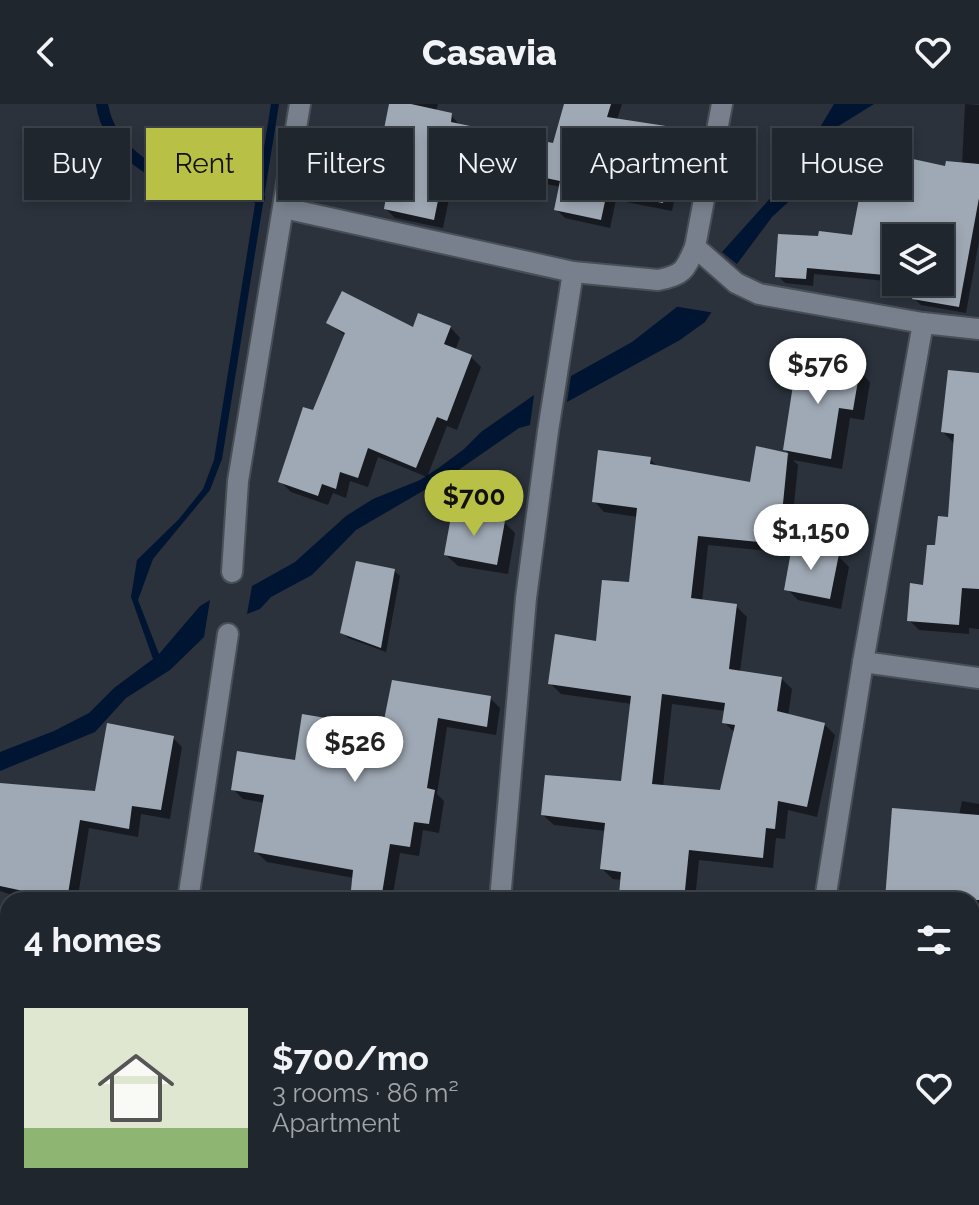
<!DOCTYPE html>
<meta charset="utf-8">
<style>
:root{--surface:#20262d;--page:#2d3239;--text:#f1f3f6;--muted:#a2a5aa;--line:#3d4349;--accent:#b9c046}
body{margin:0;font-family:Raleway,sans-serif;background:var(--page);color:var(--text);height:100vh;display:flex;flex-direction:column;font-size:30px;white-space:nowrap}
*{box-sizing:border-box;margin:0}
p{font-size:26px;color:var(--muted)}
.icon{flex:none;width:44px;height:44px;fill:none;stroke:currentColor;stroke-width:2;stroke-linecap:round;stroke-linejoin:round}
.map{position:relative;flex:1;overflow:hidden}
.details{position:absolute;left:0px;top:788px;width:980px;height:314px;display:flex;flex-direction:column;background:var(--surface);border-radius:24px 24px 0 0;box-shadow:0 4px 12px #0003,0 0 0 2px var(--line)}
.details>*{flex:none}
.hud{position:absolute;left:24px;top:24px;width:932px;height:72px;display:flex;gap:16px}
.controls{position:absolute;left:882px;top:120px;display:grid;gap:16px}
.controls a{display:grid;place-items:center;width:72px;height:72px;border-radius:0px;background:var(--surface);box-shadow:0 4px 12px #0003,0 0 0 2px var(--line);font-size:40px}
.price{position:absolute;translate:-50% -68px;padding:0 18px;border-radius:28px;background:#fff;color:#222;font-size:26px;line-height:52px;filter:drop-shadow(0 2px 4px #0008)}
.price::after{content:'';position:absolute;left:50%;top:48px;width:24px;height:18px;margin-left:-12px;background:inherit;clip-path:polygon(0 0,100% 0,50% 100%)}
.price.selected{background:var(--accent);color:#111}
ul{padding:0;list-style:none}
li{display:flex;align-items:center;gap:24px;height:200px;padding:0 24px}
li+li{border-top:2px solid var(--line)}
li span{display:grid;place-items:center;flex:none;width:224px;height:160px;border-radius:0px;color:#555}
li>.icon{margin-inline-start:auto}
span .icon{width:96px;height:96px;fill:#fffc;stroke-width:1}
li b{font-size:34px}
h2{display:flex;justify-content:space-between;align-items:center;height:96px;padding:0 24px;font-size:34px}
.chip{padding:0 28px;border-radius:0px;background:var(--surface);box-shadow:0 4px 12px #0003,0 0 0 2px var(--line);font-size:28px;line-height:72px}
.chip.selected{background:var(--accent);color:#111}
header{display:flex;justify-content:space-between;align-items:center;height:104px;padding:0 24px;background:var(--surface);font-size:36px;font-weight:800}
.map>svg:first-child{display:block}
</style>
<header><svg class="icon" aria-label="back" viewBox="0 0 24 24"><path d="M15 5l-7 7 7 7"/></svg>Casavia<svg class="icon" aria-label="heart" viewBox="0 0 24 24"><path d="M12 20l-8-8c-3-5 5-10 8-4 3-6 11-1 8 4z"/></svg></header>
<div class="map">
<svg width="979" height="1101" viewBox="0 0 979 1101">
<rect width="100%" height="100%" fill="#2b323c"/>
<g fill="#001531">
<polygon points="271,0 279,0 222,355 210,386 153,455 138,496 159,550 200,502 210,496 204,533 170,566 126,594 95,628 0,667 0,648 54,627 89,609 114,584 153,555 131,493 137,456 179,415 203,385 214,356"/>
<polygon points="834,0 874,0 837,23 812,76 772,113 737,160 722,148 775,89 801,55"/>
<polygon points="725,187 705,218 680,236 567,298 571,272 632,238 682,199"/>
<polygon points="534,291 530,321 519,324 457,367 356,426 312,471 271,493 260,505 247,510 252,482 295,458 346,412 373,395 420,376 440,363 464,345 481,328"/>
</g>
<polygon fill="#2b323c" points="706,168 729,187 715,209 673,202"/>
<g fill="#0007" fill-rule="evenodd">
<polygon points="391,0 438,0 436,7 451,11 460,22 554,41 566,0 622,0 617,16 678,26 687,35 672,107 616,96 610,124 565,114 556,105 561,83 456,61 443,124 395,114 386,105 397,39 385,29"/>
<polygon points="965,0 979,1 979,137 966,209 921,201 914,194 916,180 898,178 940,178 940,134 896,134 896,178 814,170 813,182 785,179 778,172 853,133 885,85 962,61"/>
<polygon points="328,219 414,226 450,223 460,234 455,247 471,253 481,263 457,326 447,322 427,373 378,353 368,383 350,377 346,394 333,389 328,401 291,388 281,378 314,309 346,232"/>
<path d="M859,267L870,278L864,316L850,314L842,365L793,356L798,361L789,449L708,441L702,498L736,502L747,513L740,568L781,574L792,585L788,612L824,620L835,631L817,713L788,706L785,735L776,734L773,764L699,756L695,796H621L622,776L613,775L602,765L606,727L554,721L543,711L623,679L632,600L561,590L550,579L598,539L631,480L638,413L604,408L594,397L650,355L659,364L752,380L758,345L790,351L785,346ZM672,600L726,607L724,618L735,629L721,688L663,683Z"/>
<polygon points="979,271 979,525 969,524 969,530 919,526 909,516 925,483 937,444 950,416 955,344 952,337 943,328"/>
<polygon points="504,418 515,429 508,470 458,462 446,451"/>
<polygon points="838,452 849,463 841,505 798,496 787,485"/>
<polygon points="394,467 400,472 386,548 348,534 342,528"/>
<polygon points="490,594 500,604 496,631 447,623 437,690 444,697 439,729 423,726 419,752 400,749 392,796 245,796 246,788 353,786 354,774 267,758 256,748 265,699 243,695 233,685 297,658 364,622"/>
<polygon points="173,634 182,643 170,715 141,710 138,733 89,724 78,792 112,791 117,796 28,796 0,787 0,696 97,689"/>
<polygon points="962,697 979,700 979,972 972,971 972,796 887,796 959,711"/>
<polygon points="0,1030 8,1033 8,1094 67,1094 68,1101 0,1100"/>
<polygon points="192,1094 315,1094 321,1099 193,1101"/>
<rect x="513" y="1094" width="58" height="7"/>
</g>
<g fill="none" stroke-linecap="round" stroke-linejoin="round">
<path stroke="#001531" stroke-width="12" d="M102,0C109,46 156,76 199,82C209,84 220,82 230,83C240,85 250,91 259,94"/>
</g>
<g fill="#9fa9b5" fill-rule="evenodd">
<polygon points="389,0 411,0 452,9 451,18 553,39 564,0 611,0 607,13 679,24 663,99 607,88 601,116 554,106 560,77 447,53 434,116 384,105 396,33 383,30"/>
<polygon points="890,50 945,62 946,57 979,60 979,94 959,203 912,195 915,178 940,178 940,134 896,134 896,172 807,164 806,175 775,173 778,130 818,132 819,127 852,131 862,79 883,83"/>
<polygon points="342,187 413,223 418,209 451,222 444,240 472,251 447,317 437,313 416,364 368,344 358,374 340,368 336,385 322,380 318,392 278,378 303,303 313,306 345,229 326,219"/>
<polygon points="797,255 860,265 853,306 839,304 831,355 783,346"/>
<polygon points="948,266 979,269 979,485 962,484 959,521 907,517 910,479 923,481 927,441 935,441 938,412 948,413 954,330 941,328"/>
<path d="M756,342L788,349L779,440L698,432L691,494L737,500L729,565L782,573L777,607L825,619L807,703L778,697L775,725L766,724L763,754L689,746L684,796L619,791L621,768L600,765L605,719L541,711L545,671L621,677L631,592L548,580L555,530L596,537L602,476L629,478L637,404L592,398L598,346L651,353L650,360L750,378ZM662,590L725,599L722,619L735,621L720,686L652,680Z"/>
<polygon points="452,407 505,417 497,461 444,451"/>
<polygon points="792,442 839,450 830,495 784,486"/>
<polygon points="356,457 395,465 381,544 340,529"/>
<polygon points="392,576 491,592 487,623 438,614 427,684 435,686 429,720 414,718 410,743 390,740 381,796 350,796 353,766 254,748 264,691 231,686 237,647 295,656 302,610 362,620 363,613 384,616"/>
<polygon points="107,619 174,632 161,706 132,702 129,725 80,716 67,796 26,796 28,788 0,782 0,679 95,687"/>
<polygon points="892,704 979,711 979,796 885,796"/>
</g>
<g fill="none" stroke-linecap="round" stroke-linejoin="round">
<defs>
<g id="minor">
<path d="M284,104L573,168L658,176C684,171 685,166 695,143L736,179L759,190L923,219L979,225"/>
<polyline points="695,143 722,0"/>
<polyline points="232,468 238,377 300,0"/>
<polyline points="863,558 979,574"/>
<polyline points="188,796 228,530"/>
<polyline points="500,796 526,494 548,327 573,168"/>
<polyline points="825,796 863,558 923,219"/>
<polyline points="0,983 8,985"/>
<polyline points="972,1063 979,1064"/>
<polyline points="120,1094 121,1101"/>
<polyline points="160,1094 161,1101"/>
<polyline points="744,1101 745,1094"/>
</g>
</defs>
<use href="#minor" stroke="#484f57" stroke-width="24"/>
<use href="#minor" stroke="#77808c" stroke-width="20"/>
</g>
</svg>
<div class="controls">
<a><svg class="icon" aria-label="layers" viewBox="0 0 24 24"><path d="M12 4l9 5-9 5-9-5zM3 14l9 5 9-5"/></svg></a>
</div>
<b class="price" style="left:818px;top:302px">$576</b>
<b class="price selected" style="left:474px;top:434px">$700</b>
<b class="price" style="left:811px;top:468px">$1,150</b>
<b class="price" style="left:355px;top:680px">$526</b>
<div class="hud">
<a class="chip">Buy</a>
<a class="chip selected">Rent</a>
<a class="chip">Filters</a>
<a class="chip">New</a>
<a class="chip">Apartment</a>
<a class="chip">House</a>
</div>
<section class="details">
<h2>4 homes<svg class="icon" aria-label="filters" viewBox="0 0 24 24"><path d="M4 7h16M4 17h16"/><circle cx="9" cy="7" r="2"/><circle cx="15" cy="17" r="2"/></svg></h2>
<ul>
<li><span style="background:linear-gradient(#dfe7d0 75%,#8fb573 0)"><svg class="icon" aria-label="home" viewBox="0 0 24 24"><path d="M3 11l9-7 9 7M6 9v11h12V9"/></svg></span><div><b>$700/mo</b><p>3 rooms · 86 m²</p><p>Apartment</p></div><svg class="icon" aria-label="heart" viewBox="0 0 24 24"><path d="M12 20l-8-8c-3-5 5-10 8-4 3-6 11-1 8 4z"/></svg></li>
</ul>
</section>
</div>
